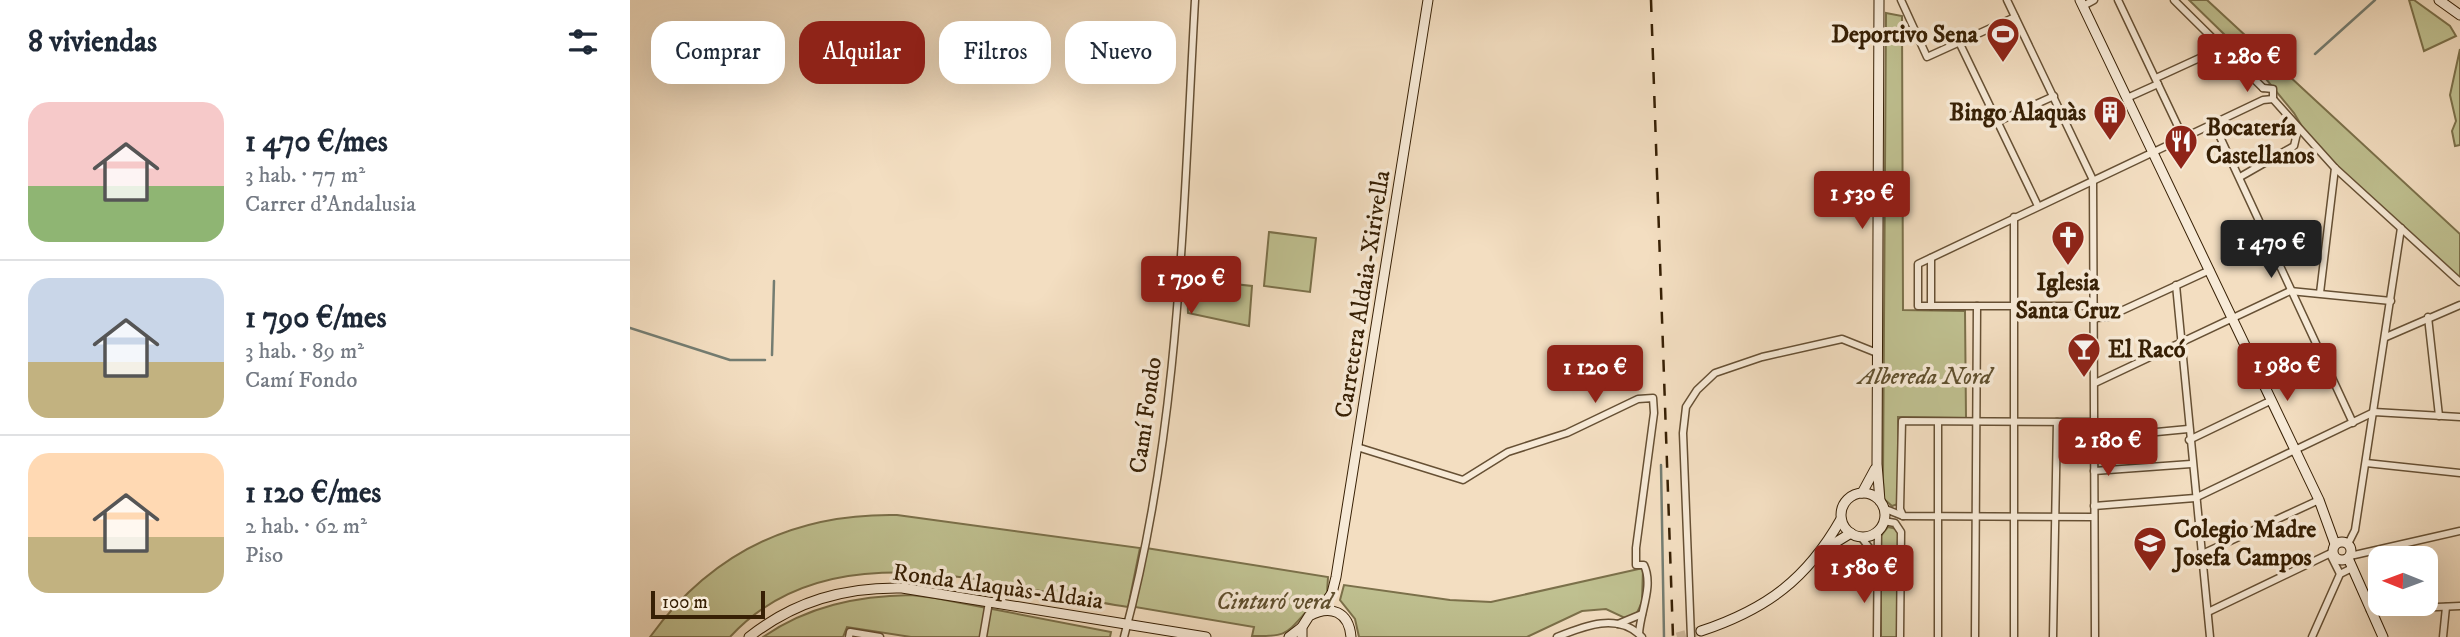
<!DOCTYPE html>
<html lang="es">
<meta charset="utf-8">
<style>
:root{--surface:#fff;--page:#f6f6f7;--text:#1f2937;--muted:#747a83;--line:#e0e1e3;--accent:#8f2418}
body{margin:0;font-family:"IM FELL DW Pica",serif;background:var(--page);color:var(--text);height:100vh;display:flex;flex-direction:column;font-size:26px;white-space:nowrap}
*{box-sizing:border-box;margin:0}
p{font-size:23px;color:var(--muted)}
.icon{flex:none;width:38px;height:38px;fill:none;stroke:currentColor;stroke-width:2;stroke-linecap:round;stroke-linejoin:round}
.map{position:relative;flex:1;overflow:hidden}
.details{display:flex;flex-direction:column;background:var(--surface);width:630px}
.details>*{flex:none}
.banner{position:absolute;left:21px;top:21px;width:665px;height:63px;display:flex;gap:14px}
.needle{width:46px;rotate:271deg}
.buttons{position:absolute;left:1738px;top:546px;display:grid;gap:14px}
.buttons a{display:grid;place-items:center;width:70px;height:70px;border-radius:14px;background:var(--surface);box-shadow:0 7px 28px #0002;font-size:35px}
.scale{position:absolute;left:21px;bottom:18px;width:114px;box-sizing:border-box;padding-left:7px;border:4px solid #372005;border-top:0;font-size:19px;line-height:24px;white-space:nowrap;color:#372005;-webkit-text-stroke:5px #f7ead7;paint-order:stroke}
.price{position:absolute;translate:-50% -60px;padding:0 16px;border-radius:7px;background:var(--accent);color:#fff;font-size:23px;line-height:46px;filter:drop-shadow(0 2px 4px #0008)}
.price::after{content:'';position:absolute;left:50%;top:42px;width:21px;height:16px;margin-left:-10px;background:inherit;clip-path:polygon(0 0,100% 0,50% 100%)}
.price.current{background:#222;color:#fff}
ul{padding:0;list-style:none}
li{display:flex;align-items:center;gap:21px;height:175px;padding:0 28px}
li+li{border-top:2px solid var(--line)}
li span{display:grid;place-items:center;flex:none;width:196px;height:140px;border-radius:21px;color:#555}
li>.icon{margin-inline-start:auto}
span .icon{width:84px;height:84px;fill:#fffc;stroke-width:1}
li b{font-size:30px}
h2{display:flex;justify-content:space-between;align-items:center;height:84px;padding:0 28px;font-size:30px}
.pill{padding:0 24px;border-radius:21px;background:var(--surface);box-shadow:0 7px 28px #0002;font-size:24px;line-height:63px}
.pill.current{background:var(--accent);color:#fff}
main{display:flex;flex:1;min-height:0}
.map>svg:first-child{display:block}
</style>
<main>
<section class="details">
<h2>8 viviendas<svg class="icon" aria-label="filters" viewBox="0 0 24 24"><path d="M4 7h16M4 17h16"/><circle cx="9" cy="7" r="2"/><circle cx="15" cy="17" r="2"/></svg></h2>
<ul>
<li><span style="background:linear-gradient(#f6c9c9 60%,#8fb573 0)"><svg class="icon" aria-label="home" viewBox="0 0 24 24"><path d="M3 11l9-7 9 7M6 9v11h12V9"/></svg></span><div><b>1 470 €/mes</b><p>3 hab. · 77 m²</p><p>Carrer d'Andalusia</p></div></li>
<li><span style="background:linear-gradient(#c9d6e8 60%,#c2b280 0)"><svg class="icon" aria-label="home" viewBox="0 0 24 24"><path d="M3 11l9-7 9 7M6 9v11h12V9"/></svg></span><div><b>1 790 €/mes</b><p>3 hab. · 89 m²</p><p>Camí Fondo</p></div></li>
<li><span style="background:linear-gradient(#ffd9b3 60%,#c2b280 0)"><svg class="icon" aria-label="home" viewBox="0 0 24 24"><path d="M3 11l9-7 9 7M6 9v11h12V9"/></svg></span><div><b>1 120 €/mes</b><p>2 hab. · 62 m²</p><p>Piso</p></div></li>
</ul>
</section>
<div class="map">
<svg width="1830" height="637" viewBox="0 0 1830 637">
<rect width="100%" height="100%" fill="#f3dec1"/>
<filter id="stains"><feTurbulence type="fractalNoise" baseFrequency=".00286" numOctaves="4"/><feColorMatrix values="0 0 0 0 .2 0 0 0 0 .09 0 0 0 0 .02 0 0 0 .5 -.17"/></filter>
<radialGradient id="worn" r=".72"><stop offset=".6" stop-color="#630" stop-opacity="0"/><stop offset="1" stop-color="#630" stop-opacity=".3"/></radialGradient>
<g fill="#bfc090" stroke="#7b704a" stroke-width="2">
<polygon points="1559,0 1577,0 1830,234 1830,282 1683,145 1664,113 1636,79 1635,74"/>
<polygon points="1779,0 1784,0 1820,26 1826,36 1794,51"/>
<polygon points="1256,13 1272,16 1273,310 1335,311 1336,418 1268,417 1269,498 1268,504 1262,506 1254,499 1253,478"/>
<polygon points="1830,49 1830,145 1825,146 1822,131 1826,121 1820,95"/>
<polygon points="639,232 686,238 680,292 634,286"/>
<polygon points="557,279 622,286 619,326 558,313"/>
<path d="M267,515L510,548L498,607C371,588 202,526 100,637H20C81,553 164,513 267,515Z"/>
<polygon points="1258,527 1267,529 1269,533 1267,637 1251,637 1251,536"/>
<path d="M516,548L698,577L697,593C691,601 683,604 677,611C656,634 657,637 622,636L624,627L505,607Z"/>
<polygon points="1013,568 1012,602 1006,615 997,619 976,609 952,611 897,637 729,637 725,619 710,600 714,585 820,600 861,602"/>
<path d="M281,595L305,598L481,632L480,637H281L217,627L213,637H133C178,606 227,596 281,595Z"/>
</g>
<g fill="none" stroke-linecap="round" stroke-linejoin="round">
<g stroke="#747d72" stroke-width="2.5">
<polyline points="1685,54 1745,0"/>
<polyline points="0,328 100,360 135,360"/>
<polyline points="142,355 144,281"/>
<polyline points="1031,465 1034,637"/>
</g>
<polyline stroke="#cdb89b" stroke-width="9" stroke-dasharray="9 4.5" stroke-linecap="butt" points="1047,637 1069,631"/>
<defs>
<g id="street">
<polyline points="1271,0 1297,57 1385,17"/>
<polyline points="1377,0 1463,180 1465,637"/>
<polyline points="1488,0 1553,137"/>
<polyline points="1544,0 1633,88"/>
<polyline points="1453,6 1464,0"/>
<polyline points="1330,44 1408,206"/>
<polyline points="1526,78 1574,56 1590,44"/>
<polyline points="1633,88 1643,89 1643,99"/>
<polyline points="1497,98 1528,84"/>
<polyline points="1643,99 1705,168 1830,282"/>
<polyline points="1367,122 1424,96"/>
<polyline points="1584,124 1723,423"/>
<polyline points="1610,177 1664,146 1668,129"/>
<polyline points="1301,258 1301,306"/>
<polyline points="1546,285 1580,637"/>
<polyline points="1690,293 1705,168"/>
<polyline points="1465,306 1288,306 1288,264 1633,100 1643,99"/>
<polyline points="1798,317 1809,416"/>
<polyline points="1466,318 1478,317 1580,270"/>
<polyline points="1756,337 1830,305"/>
<polyline points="1465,383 1660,291 1761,301"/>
<polyline points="1464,438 1558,429"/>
<polyline points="1559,440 1640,401"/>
<path d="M727,447L833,480L878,452L937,433L1008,399L1023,398L1024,413L1006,548V565H1014C1024,586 1010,612 1009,634"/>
<polyline points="1736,463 1830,473"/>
<polyline points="1464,471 1561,464"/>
<polyline points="1464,506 1565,498 1744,412 1830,417"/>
<polyline points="1253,508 1273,516 1464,517"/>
<polyline points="1273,516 1270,509 1272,421 1464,422"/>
<polyline points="1254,521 1265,523 1271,532 1270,637"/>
<polyline points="1231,537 1241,550 1246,566"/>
<polyline points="1718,544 1725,530 1771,228"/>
<polyline points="1572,554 1689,500"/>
<polyline points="1700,554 1710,574"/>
<polyline points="1720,556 1830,531"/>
<polyline points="1740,610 1830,606"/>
<polyline points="1578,612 1703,552"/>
<polyline points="988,624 1012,614"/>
<polyline points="219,637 220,632 250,637"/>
<polyline points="353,637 359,602"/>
<path d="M494,637C550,429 553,213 565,0"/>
<path d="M927,637C954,626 988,612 1012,637"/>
<polyline points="1061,637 1053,433 1056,407 1067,390 1085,373 1132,357 1212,339 1247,353"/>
<polyline points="1247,637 1248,530"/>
<polyline points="1308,637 1308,422"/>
<polyline points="1345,637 1347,306"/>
<polyline points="1384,637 1384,217"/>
<polyline points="1423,637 1427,422"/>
<polyline points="1682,637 1710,574 1720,569"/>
<polyline points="1813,637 1816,607"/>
</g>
<g id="secondary">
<polyline points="1249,0 1247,464 1250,501"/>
<polyline points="1450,0 1689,500 1705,544"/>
<polyline points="1809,0 1830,15"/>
<polyline points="1232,493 1245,469"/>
<circle cx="1233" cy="515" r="22"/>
<circle cx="1712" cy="551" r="9"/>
<polyline points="1195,549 1221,533"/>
<polyline points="1718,558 1753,637"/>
<polyline points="691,609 702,593 706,577 798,0"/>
<path d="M1071,631C1137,609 1177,579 1211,519"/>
<path d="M119,637C165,601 214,587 272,588L576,637"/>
<polyline points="659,637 672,627"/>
<path d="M672,637V627L679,616C701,604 719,612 721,637"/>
</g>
</defs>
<use href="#street" stroke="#665034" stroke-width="9"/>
<use href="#secondary" stroke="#372005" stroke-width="11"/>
<use href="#street" stroke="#f7ead7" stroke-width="6"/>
<use href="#secondary" stroke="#f7ead7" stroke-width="9"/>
<polyline stroke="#372005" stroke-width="2.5" stroke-dasharray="12 12" stroke-linecap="butt" points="1021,0 1043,637"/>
</g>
<defs>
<symbol id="stadium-pin" viewBox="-11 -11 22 30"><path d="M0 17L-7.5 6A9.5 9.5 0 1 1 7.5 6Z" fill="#8f2418" stroke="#f7ead7"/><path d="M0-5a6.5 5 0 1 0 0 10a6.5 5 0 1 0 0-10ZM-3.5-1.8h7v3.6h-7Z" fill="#fff"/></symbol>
<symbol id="building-pin" viewBox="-11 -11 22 30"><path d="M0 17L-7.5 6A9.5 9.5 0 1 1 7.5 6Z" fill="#8f2418" stroke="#f7ead7"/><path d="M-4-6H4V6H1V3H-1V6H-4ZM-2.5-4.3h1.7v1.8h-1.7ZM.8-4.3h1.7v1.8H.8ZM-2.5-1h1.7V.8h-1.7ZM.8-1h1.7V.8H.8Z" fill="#fff"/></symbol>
<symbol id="restaurant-pin" viewBox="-11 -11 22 30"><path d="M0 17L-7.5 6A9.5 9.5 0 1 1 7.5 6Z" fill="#8f2418" stroke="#f7ead7"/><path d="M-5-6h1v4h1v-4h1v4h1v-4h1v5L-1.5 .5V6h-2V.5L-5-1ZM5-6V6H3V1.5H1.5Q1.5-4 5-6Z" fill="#fff"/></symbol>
<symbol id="church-pin" viewBox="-11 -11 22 30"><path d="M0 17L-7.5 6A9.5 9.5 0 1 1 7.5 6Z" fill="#8f2418" stroke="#f7ead7"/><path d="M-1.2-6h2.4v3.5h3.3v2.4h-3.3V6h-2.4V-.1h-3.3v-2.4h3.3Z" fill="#fff"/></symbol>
<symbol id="bar-pin" viewBox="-11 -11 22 30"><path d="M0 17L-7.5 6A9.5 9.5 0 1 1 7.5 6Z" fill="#8f2418" stroke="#f7ead7"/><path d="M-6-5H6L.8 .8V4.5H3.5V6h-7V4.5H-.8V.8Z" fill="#fff"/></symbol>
<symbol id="school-pin" viewBox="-11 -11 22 30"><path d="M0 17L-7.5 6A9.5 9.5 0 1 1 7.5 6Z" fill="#8f2418" stroke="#f7ead7"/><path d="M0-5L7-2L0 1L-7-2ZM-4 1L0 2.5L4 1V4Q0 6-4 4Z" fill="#fff"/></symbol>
</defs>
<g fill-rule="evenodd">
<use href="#stadium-pin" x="1354" y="15" width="38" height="52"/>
<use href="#building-pin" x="1461" y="93" width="38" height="52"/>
<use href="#restaurant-pin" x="1532" y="122" width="38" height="52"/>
<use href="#church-pin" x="1419" y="218" width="38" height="52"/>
<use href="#bar-pin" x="1435" y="330" width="38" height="52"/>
<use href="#school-pin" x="1501" y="524" width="38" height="52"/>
</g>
<g text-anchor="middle" stroke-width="7" stroke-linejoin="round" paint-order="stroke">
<g font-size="24" font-weight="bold" fill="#372005" stroke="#f7ead7" text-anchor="start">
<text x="1348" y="42" text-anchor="end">Deportivo Sena</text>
<text x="1456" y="120" text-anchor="end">Bingo Alaquàs</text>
<text x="1576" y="135">Bocatería<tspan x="1576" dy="28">Castellanos</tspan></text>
<text x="1438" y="290" text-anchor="middle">Iglesia<tspan x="1438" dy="28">Santa Cruz</tspan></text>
<text x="1478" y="357">El Racó</text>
<text x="1544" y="537">Colegio Madre<tspan x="1544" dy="28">Josefa Campos</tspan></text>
</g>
<g font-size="24" fill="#372005" stroke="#f7ead7">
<text transform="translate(732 294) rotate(-81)" y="8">Carretera Aldaia-Xirivella</text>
<text transform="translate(515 415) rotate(-82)" y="8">Camí Fondo</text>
<text transform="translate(368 586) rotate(8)" y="8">Ronda Alaquàs-Aldaia</text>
</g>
<g font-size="24" font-style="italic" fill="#60502f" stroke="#f7ead7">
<text x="1295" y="384">Albereda Nord</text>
<text x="644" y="609">Cinturó verd</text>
</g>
</g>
<rect width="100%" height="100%" filter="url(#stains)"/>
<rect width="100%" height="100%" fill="url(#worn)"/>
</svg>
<div class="buttons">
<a><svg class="needle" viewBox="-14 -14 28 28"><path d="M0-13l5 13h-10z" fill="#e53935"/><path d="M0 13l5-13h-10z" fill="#747a83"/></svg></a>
</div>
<div class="scale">100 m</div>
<b class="price" style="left:1617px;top:94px">1 280 €</b>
<b class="price" style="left:1232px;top:231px">1 530 €</b>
<b class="price current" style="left:1641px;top:280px">1 470 €</b>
<b class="price" style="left:561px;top:316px">1 790 €</b>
<b class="price" style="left:1657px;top:403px">1 980 €</b>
<b class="price" style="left:965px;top:405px">1 120 €</b>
<b class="price" style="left:1478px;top:478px">2 180 €</b>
<b class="price" style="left:1234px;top:605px">1 580 €</b>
<div class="banner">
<a class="pill">Comprar</a>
<a class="pill current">Alquilar</a>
<a class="pill">Filtros</a>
<a class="pill">Nuevo</a>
</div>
</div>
</main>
